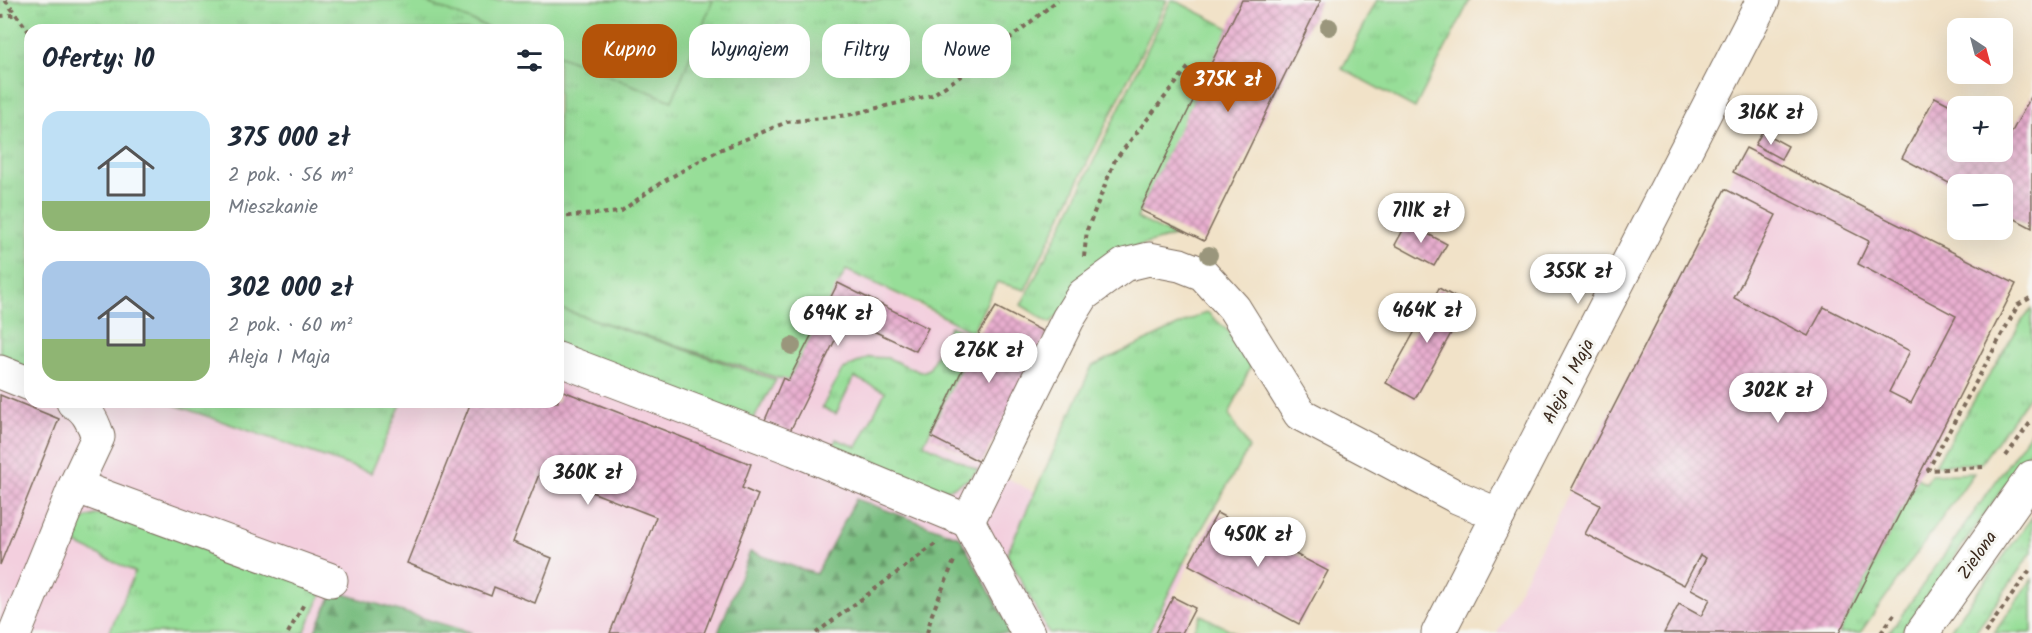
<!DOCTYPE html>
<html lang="pl">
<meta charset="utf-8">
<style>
:root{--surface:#fff;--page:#f2f2f3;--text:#1f2937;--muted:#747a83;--accent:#b45309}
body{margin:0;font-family:Kalam,sans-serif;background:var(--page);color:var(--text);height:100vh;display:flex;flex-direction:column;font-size:22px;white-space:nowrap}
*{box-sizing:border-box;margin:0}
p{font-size:20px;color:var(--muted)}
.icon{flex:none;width:33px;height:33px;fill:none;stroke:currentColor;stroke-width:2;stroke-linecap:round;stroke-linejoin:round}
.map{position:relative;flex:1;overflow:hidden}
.side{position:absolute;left:24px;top:24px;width:540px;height:384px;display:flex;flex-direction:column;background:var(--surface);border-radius:18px;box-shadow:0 6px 24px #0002}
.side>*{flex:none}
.guide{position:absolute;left:582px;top:24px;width:570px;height:54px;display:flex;gap:12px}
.needle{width:39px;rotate:144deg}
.controls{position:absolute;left:1947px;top:18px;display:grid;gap:12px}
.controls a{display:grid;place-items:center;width:66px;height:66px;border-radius:12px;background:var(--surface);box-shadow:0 6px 24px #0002;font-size:30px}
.price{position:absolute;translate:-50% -51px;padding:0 14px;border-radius:21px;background:#fff;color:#222;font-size:20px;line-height:39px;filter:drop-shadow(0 2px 3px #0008)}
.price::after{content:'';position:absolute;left:50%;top:36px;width:18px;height:14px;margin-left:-9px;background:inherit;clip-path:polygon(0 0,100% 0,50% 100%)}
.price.current{background:var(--accent);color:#fff}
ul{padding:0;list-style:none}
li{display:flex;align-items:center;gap:18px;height:150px;padding:0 18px}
li span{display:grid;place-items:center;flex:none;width:168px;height:120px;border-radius:18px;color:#555}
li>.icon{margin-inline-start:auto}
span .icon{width:72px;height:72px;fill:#fffc;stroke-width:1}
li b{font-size:26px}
h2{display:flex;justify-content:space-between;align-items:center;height:72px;padding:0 18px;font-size:26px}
.pill{padding:0 21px;border-radius:18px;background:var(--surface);box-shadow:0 6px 24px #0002;font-size:21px;line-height:54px}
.pill.current{background:var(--accent);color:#fff}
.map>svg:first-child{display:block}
</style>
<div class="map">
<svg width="2032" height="633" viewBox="0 0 2032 633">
<defs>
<pattern id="grass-tufts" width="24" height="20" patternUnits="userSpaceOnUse" patternTransform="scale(1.5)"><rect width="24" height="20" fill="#97de98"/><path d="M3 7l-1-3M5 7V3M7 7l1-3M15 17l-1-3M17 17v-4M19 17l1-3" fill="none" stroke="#83bf83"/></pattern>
<pattern id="forest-firs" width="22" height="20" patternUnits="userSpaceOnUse" patternTransform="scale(1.5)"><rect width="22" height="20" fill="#79bd80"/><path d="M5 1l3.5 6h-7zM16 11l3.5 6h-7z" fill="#649a68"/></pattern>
<pattern id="building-cross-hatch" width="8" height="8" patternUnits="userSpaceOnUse" patternTransform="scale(1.5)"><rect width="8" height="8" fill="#e9afd0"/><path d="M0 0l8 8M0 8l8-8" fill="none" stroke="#be8fa8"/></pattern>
</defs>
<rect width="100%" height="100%" fill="#f6f6f2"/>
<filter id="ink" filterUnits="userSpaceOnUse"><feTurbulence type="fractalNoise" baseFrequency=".0167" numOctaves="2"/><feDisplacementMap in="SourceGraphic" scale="12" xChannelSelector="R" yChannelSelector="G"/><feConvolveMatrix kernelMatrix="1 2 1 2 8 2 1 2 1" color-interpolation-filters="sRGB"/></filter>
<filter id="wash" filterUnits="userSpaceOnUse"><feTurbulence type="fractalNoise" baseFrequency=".008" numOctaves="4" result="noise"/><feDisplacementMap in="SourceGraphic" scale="24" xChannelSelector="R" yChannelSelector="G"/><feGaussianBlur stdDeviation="1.35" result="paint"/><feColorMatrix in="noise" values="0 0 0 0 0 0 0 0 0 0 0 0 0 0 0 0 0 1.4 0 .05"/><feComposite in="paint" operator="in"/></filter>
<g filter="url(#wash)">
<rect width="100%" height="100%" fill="#f1e2c8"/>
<g fill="#f3cfde">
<polygon points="1746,148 2016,284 1839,633 1497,633"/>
<polygon points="846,270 978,335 931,438 1034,492 1189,565 1155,633 0,633 0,294 30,306 30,402 280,402 385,442 402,402 558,402 558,307 788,380"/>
</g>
<g fill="url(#grass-tufts)" stroke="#69845b" stroke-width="1.5">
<polygon points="0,0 1167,0 1025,290 997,282 972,332 920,304 846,270 788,381 561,309 776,380 751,423 558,347 558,30 30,30 30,372 0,360"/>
<polygon points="1171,0 1174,0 1229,28 1137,218 1174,236 1128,249 1050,323 1021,305 1074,202"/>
<polygon points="1377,0 1470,0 1415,108 1342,69"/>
<polygon points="2032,309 2032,392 1981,463 1935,465 2025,316"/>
<polygon points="1207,312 1237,339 1251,365 1229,415 1249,448 1193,544 1149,633 1049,633 1007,554 1092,366"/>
<polygon points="950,326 975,337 924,444 978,470 967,480 944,492 924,494 832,454 836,439 857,447 885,392 854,377 836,414 822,408 842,370 869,357 888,358 920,372 925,371 930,368"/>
<polygon points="166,402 402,402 371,473"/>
<polygon points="2032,430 2032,447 1901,633 1889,633"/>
<polygon points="1974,473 1860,633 1839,633 1917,478 1926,483 1931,475"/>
<path d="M110,512L324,588L304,633H109L135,572L66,539C77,518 88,516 110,512Z"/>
<polygon points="2032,517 2032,552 1975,633 1948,633"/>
<polygon points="2032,579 2032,633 1994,633"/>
<polygon points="1201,615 1236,633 1192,633"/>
</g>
<g fill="url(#forest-firs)" stroke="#5a744f" stroke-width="1.5">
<polygon points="856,499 960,537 1012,633 718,633 750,552 816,574"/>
<polygon points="334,591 472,633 314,633"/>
</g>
<polygon fill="#97de98" stroke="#69845b" stroke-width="1.5" points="420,0 713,0 672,101 558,55 558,30 495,30"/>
<g id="blocks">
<g fill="url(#building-cross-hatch)">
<polygon points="1242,0 1321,0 1204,241 1140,210"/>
<polygon points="2032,95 2032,228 2002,212 2002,184 1958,184 1958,188 1902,158 1935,97 1958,109 1958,152 2002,152 2002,133 2009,137"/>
<polygon points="1762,132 1788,146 1781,159 1755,145"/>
<polygon points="1746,148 2016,284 1839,633 1664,633 1679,604 1701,616 1710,599 1691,589 1706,558 1700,555 1684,585 1585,534 1600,505 1571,490 1725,189 1776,215 1734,298 1808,336 1824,307 1910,351 1889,392 1911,403 1956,316 1858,264 1869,241 1733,172"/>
<polygon points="1407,223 1447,244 1434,266 1395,245"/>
<polygon points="838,283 928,328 916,351 846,318 790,431 765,420 783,378 788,381"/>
<polygon points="1439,288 1467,304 1415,399 1386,383"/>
<polygon points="996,307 1048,334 982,463 931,437 978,335"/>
<polygon points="558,389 751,464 742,488 758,495 704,633 610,633 656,517 540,472 512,542 552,558 535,603 494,587 491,596 407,563 471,402 558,402"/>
<polygon points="0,395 59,419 0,565"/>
<polygon points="1217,513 1328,571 1299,624 1189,565"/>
<polygon points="1173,597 1195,608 1182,633 1155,633"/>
</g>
</g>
</g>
<g filter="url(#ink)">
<use href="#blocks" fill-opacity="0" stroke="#7b6a5a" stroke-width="1.5"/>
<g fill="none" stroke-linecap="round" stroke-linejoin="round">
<defs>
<g id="minor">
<polyline points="558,359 794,449 968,521"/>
<polyline points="0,372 30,384"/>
<path d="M73,402C86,407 94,424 98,437L75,486"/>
<polyline points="15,633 75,486 331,580"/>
<polyline points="1028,633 968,521 1068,319 1083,295 1124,265 1149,259 1180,265 1203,274 1234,308 1300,414 1457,497 1499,515"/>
<polyline points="1438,633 1763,0"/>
<polyline points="1922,633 2032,477"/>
</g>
</defs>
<use href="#minor" stroke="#7b6a5a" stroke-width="35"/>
<g stroke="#7b6a5a" stroke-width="4" stroke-dasharray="4.5 4.5" stroke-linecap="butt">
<polyline points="5,0 30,33"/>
<polyline points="0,16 14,15"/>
<polyline points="558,217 620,212 659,184 717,151 787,122 848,115 932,95 973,68 1058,0"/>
<polyline points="1084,257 1087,230 1115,160 1191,64"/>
<polyline points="2006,456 2032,420"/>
<polyline points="1983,467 1928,470 2018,305 2032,297"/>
<polyline points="288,633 305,602"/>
<polyline points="816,633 938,542"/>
<polyline points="927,633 932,614 954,561"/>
<polyline points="1881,633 1896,612"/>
<polyline points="1985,633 2032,567"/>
</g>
<use href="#minor" stroke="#fff" stroke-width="33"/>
</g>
<g fill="#9a967b">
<circle cx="1329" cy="27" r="9"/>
<circle cx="1209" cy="255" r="9"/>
<circle cx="792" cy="346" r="9"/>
</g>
</g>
<g text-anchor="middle" stroke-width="6" stroke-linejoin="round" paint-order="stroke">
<g font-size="18" fill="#3b2a1e" stroke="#f6f6f2">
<text transform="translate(1568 381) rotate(-63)" y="6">Aleja 1 Maja</text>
<text transform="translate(1977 555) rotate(-55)" y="6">Zielona</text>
</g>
</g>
</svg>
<div class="controls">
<a><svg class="needle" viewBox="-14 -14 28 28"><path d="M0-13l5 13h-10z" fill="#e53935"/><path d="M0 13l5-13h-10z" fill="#747a83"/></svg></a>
<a>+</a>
<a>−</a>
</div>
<b class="price current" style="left:1228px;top:113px">375K zł</b>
<b class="price" style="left:1771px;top:146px">316K zł</b>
<b class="price" style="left:1421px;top:244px">711K zł</b>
<b class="price" style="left:1578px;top:305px">355K zł</b>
<b class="price" style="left:1427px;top:344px">464K zł</b>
<b class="price" style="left:838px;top:347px">694K zł</b>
<b class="price" style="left:989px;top:384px">276K zł</b>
<b class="price" style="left:1778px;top:424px">302K zł</b>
<b class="price" style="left:588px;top:506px">360K zł</b>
<b class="price" style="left:1258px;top:568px">450K zł</b>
<div class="guide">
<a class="pill current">Kupno</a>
<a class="pill">Wynajem</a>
<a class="pill">Filtry</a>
<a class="pill">Nowe</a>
</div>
<section class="side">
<h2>Oferty: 10<svg class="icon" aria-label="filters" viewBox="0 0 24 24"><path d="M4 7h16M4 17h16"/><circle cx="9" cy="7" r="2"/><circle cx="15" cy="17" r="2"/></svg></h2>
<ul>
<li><span style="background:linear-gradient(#bfe0f5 75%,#8fb573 0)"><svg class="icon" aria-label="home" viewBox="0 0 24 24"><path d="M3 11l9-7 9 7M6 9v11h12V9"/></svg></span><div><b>375 000 zł</b><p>2 pok. · 56 m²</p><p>Mieszkanie</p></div></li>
<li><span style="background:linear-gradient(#a9c7e8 65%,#8fb573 0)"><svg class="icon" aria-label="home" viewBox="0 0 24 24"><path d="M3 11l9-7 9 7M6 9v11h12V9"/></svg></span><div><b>302 000 zł</b><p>2 pok. · 60 m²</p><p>Aleja 1 Maja</p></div></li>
</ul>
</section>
</div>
